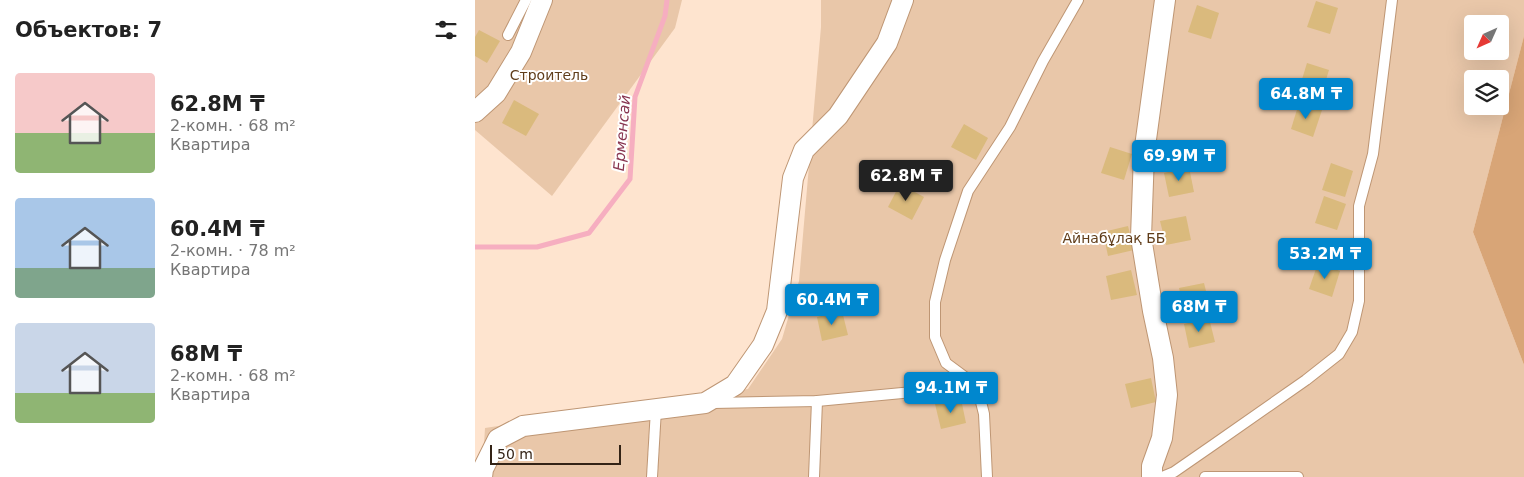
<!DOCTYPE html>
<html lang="ru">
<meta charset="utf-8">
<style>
:root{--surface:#fff;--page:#f6f6f6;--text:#222;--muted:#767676;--accent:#0087ce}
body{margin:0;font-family:"DejaVu Sans",sans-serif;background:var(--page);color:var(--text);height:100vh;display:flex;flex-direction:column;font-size:19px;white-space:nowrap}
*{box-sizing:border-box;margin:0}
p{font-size:16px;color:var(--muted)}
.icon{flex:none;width:28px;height:28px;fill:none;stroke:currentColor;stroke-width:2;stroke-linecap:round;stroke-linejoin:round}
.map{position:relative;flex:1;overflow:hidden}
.panel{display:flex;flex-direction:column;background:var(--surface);width:475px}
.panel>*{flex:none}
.needle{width:32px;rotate:225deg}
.tools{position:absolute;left:989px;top:15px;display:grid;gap:10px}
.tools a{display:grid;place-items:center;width:45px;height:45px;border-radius:5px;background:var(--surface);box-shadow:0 5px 20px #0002;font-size:25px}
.scale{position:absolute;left:15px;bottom:12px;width:131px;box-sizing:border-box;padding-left:5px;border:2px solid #332316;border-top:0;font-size:14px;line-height:18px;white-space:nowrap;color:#332316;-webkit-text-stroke:4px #fff;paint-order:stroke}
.price{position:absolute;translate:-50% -42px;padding:0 11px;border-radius:5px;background:var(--accent);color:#fff;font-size:16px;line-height:32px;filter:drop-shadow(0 1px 2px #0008)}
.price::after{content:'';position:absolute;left:50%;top:30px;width:15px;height:11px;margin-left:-8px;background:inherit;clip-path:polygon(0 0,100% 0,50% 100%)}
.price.selected{background:#222;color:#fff}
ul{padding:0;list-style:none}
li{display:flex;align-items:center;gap:15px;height:125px;padding:0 15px}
li span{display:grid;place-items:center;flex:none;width:140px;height:100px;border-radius:5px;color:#555}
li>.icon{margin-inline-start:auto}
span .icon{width:60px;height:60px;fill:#fffc;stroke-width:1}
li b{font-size:21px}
h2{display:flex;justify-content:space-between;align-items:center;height:60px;padding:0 15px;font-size:21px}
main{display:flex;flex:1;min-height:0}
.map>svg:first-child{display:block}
</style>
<main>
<section class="panel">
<h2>Объектов: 7<svg class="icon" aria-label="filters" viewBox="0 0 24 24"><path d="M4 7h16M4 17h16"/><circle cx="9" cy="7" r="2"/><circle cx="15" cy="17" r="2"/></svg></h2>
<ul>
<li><span style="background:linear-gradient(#f6c9c9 60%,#8fb573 0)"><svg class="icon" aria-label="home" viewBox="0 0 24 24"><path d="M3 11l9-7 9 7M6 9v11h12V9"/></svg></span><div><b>62.8M ₸</b><p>2-комн. · 68 m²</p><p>Квартира</p></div></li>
<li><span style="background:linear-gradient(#a9c7e8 70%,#7fa58c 0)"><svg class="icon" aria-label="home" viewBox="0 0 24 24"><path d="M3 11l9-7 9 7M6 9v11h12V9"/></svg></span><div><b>60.4M ₸</b><p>2-комн. · 78 m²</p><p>Квартира</p></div></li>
<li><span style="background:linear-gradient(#c9d6e8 70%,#8fb573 0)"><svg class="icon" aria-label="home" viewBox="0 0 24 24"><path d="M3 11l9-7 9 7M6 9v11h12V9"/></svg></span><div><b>68M ₸</b><p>2-комн. · 68 m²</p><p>Квартира</p></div></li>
</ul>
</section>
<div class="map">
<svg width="1049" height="477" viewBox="0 0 1049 477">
<rect width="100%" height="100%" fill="#fee4cf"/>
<g fill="#e9c7a9" fill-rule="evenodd">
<polygon points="0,0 207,0 200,28 77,196 0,130"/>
<path d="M346,0H1049V36L998,232L1049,365V477H7L10,428L273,389L307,339L324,281L346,27ZM998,24H1025V51H998ZM998,79H1025V106H998Z"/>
</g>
<polygon fill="#d8a577" points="1049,36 1049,365 998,232"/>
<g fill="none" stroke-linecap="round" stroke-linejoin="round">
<polyline stroke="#f6aec0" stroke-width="5" points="0,247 62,247 114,233 155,179 160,97 190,16 192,0"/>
</g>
<g fill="#daba7d">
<polygon points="841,1 863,8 855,34 832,27"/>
<polygon points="722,5 744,13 736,39 713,32"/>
<polygon points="4,30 25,41 12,63 0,56 0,37"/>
<polygon points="832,63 854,70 846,96 824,89"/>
<polygon points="39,100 64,114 51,136 27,123"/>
<polygon points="824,103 847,110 838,137 816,129"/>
<polygon points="489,124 513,138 501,160 476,147"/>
<polygon points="635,147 657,154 649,180 626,173"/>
<polygon points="856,163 878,171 870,197 847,190"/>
<polygon points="714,167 719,192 694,197 689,173"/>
<polygon points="425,184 449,197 437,220 413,207"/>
<polygon points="849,196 871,204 862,230 840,223"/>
<polygon points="711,216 716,240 691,245 685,221"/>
<polygon points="653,226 659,250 633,256 628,232"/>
<polygon points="843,263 865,271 857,297 834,289"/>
<polygon points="656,270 662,295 636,300 631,276"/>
<polygon points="729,283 735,307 710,312 704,288"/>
<polygon points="367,311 373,335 347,341 342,317"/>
<polygon points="734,318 740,342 714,348 709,324"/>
<polygon points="676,378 681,402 656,408 650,384"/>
<polygon points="486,399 491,423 466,429 460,404"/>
</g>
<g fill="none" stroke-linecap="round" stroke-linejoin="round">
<defs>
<g id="service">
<polyline points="33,35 51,0"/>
<polyline points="238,403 342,401 502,386"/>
<polyline points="177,477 181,409"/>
<polyline points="339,477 342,401"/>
<polyline points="512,477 509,414 502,386 471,363 460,337 460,302 470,260 493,191 535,127 568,61 603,0"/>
<polyline points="687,477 699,472 738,445 831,380 864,354 877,332 884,301 884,206 898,154 917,0"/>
<polyline points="730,477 823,477"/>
</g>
<g id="minor">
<polyline points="0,112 21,93 46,52 67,0"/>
<polyline points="7,477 8,469 23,439 48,426 230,403 260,385 288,345 302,311 318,178 329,150 363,116 412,43 428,0"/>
<polyline points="677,477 677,466 687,438 692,395 688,358 678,311 666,237 669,154 690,0"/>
</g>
</defs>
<use href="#service" stroke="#be9674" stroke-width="12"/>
<use href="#minor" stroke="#be9674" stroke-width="22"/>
<use href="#service" stroke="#fff" stroke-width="10"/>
<use href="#minor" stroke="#fff" stroke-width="20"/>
</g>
<g text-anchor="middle" stroke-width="4" stroke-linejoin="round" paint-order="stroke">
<g font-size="14" fill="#603d1a" stroke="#fff">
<text x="74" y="80">Строитель</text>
<text x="639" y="243">Айнабұлақ ББ</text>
</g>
<g font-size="15" font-style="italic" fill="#883550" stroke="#fff">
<text transform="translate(147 133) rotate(-85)" y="5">Ерменсай</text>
</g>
</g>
</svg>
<div class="tools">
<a><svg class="needle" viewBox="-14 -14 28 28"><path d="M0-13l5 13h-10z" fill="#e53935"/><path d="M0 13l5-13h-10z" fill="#767676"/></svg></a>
<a><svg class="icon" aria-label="layers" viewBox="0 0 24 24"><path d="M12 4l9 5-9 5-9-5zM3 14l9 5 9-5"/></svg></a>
</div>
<div class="scale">50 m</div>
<b class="price" style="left:831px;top:120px">64.8M ₸</b>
<b class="price" style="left:704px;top:182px">69.9M ₸</b>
<b class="price selected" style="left:431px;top:202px">62.8M ₸</b>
<b class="price" style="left:850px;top:280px">53.2M ₸</b>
<b class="price" style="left:357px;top:326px">60.4M ₸</b>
<b class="price" style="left:724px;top:333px">68M ₸</b>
<b class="price" style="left:476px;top:414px">94.1M ₸</b>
</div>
</main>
